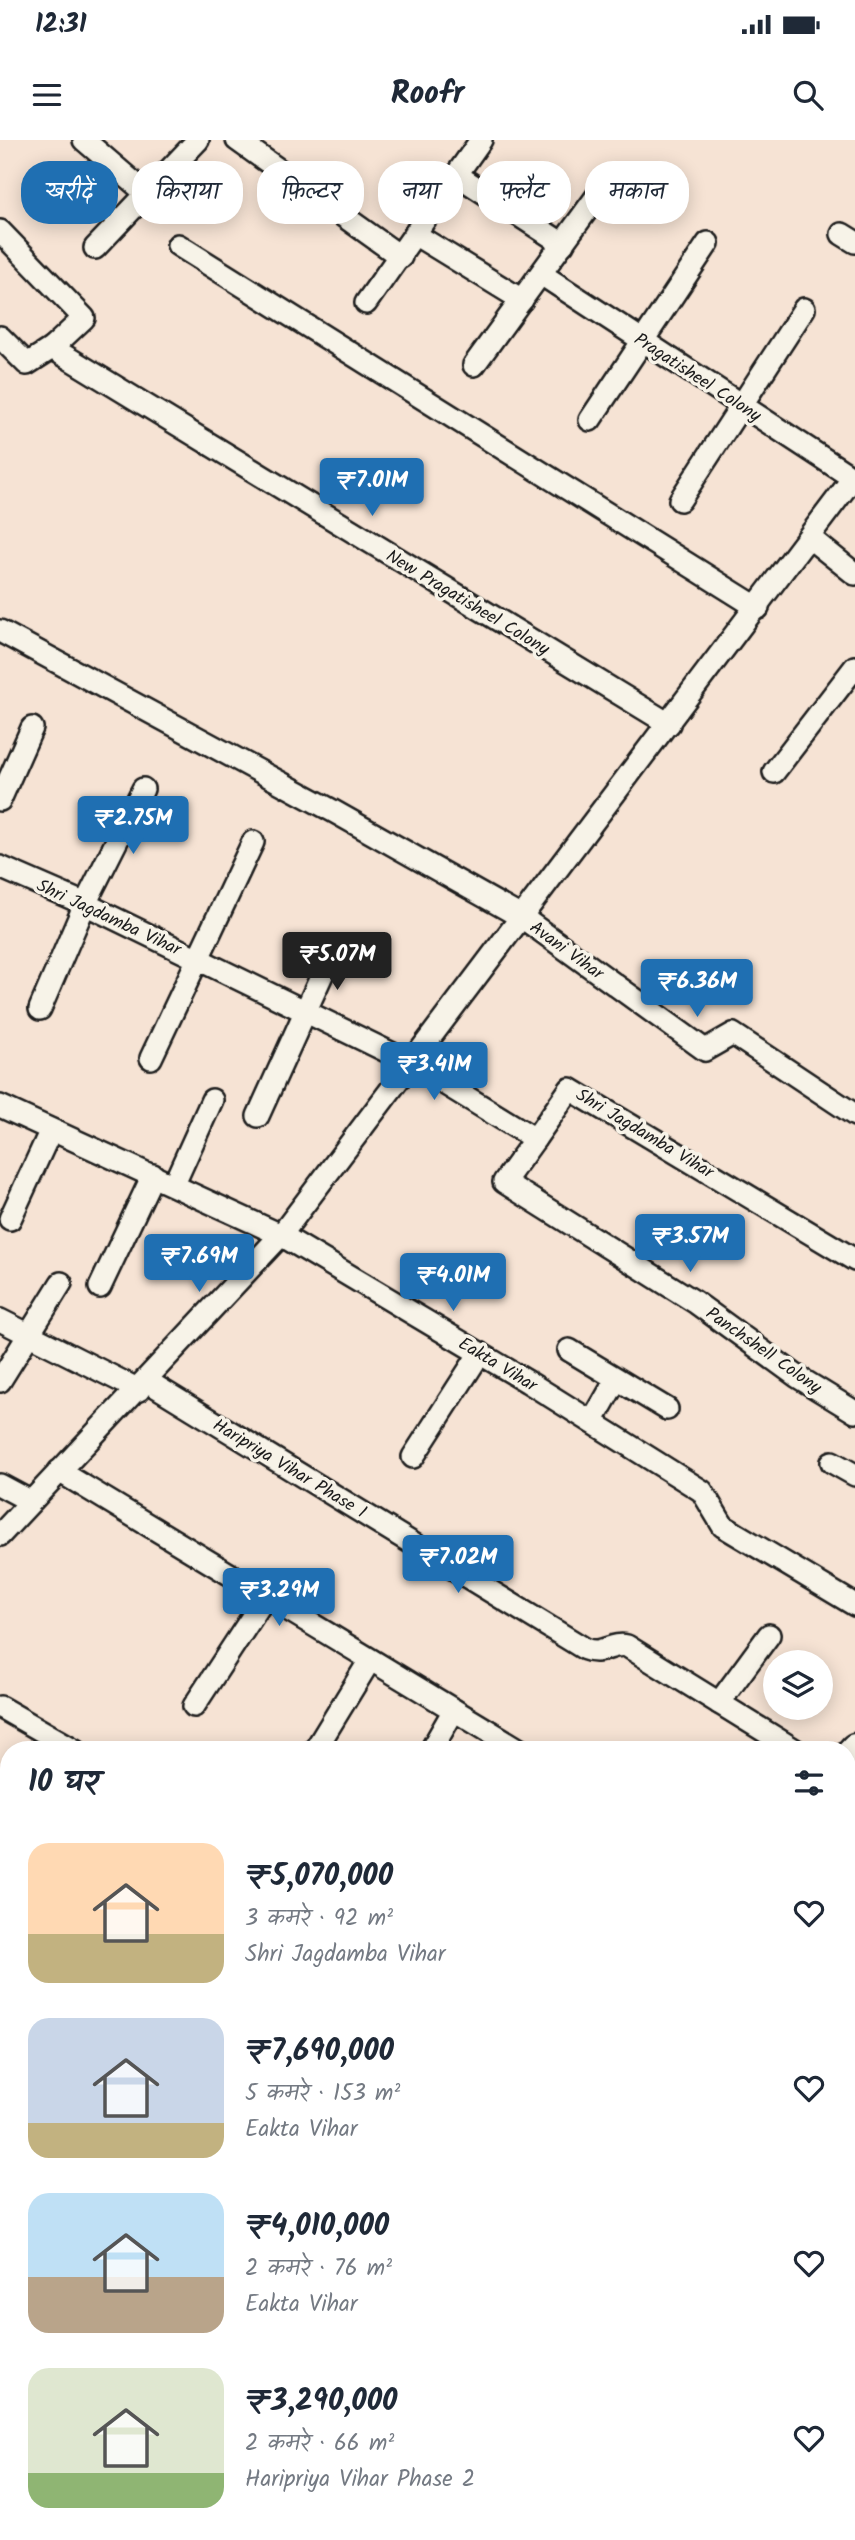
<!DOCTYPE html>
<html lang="hi">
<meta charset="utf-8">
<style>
:root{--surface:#fff;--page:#f2f2f3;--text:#1f2937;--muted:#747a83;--accent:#1f6fb2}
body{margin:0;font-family:Kalam,"Playpen Sans Deva",sans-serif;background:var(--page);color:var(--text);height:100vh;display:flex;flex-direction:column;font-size:26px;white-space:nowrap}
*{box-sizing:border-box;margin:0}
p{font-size:23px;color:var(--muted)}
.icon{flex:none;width:38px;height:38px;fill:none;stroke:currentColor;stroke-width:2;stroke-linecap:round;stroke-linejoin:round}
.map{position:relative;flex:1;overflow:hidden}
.side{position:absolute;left:0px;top:1601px;width:856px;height:800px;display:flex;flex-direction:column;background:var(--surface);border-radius:28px 28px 0 0;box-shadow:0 4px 18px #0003}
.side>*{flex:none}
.guide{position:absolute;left:21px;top:21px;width:814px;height:63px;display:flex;gap:14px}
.fabs{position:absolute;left:763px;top:1510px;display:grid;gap:14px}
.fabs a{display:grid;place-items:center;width:70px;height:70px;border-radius:50%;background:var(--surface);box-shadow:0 4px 18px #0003;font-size:35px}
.price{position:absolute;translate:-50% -60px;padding:0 16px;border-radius:7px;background:var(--accent);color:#fff;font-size:23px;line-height:46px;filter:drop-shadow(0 2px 4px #0008)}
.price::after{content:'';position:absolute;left:50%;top:42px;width:21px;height:16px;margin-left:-10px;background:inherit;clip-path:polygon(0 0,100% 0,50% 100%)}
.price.active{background:#222;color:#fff}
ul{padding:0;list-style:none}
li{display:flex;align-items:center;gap:21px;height:175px;padding:0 28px}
li span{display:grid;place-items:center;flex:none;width:196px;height:140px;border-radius:21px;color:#555}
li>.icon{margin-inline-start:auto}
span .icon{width:84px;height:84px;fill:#fffc;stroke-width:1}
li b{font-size:30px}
h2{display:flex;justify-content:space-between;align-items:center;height:84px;padding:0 28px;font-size:30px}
.pill{padding:0 24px;border-radius:28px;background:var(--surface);box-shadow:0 4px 18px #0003;font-size:24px;line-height:63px}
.pill.active{background:var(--accent);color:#fff}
.status{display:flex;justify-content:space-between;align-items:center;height:49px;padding:0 35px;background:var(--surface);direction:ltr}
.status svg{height:19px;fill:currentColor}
header{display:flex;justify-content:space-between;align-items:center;height:91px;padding:0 28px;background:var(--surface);font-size:32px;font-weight:700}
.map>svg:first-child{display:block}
</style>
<div class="status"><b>12:31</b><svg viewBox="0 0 49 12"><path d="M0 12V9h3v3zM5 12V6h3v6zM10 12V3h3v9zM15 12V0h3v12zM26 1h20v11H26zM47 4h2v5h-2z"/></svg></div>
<header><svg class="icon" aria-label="menu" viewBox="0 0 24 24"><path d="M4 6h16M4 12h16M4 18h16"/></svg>Roofr<svg class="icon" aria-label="search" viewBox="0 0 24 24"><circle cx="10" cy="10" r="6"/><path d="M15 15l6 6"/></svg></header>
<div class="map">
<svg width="855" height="2400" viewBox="0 0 855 2400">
<rect width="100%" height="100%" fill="#f6e3d4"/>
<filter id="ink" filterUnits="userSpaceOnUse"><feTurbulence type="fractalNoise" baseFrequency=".0143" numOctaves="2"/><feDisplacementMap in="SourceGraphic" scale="14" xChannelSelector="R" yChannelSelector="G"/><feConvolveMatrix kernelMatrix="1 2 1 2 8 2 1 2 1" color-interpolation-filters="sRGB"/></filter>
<g filter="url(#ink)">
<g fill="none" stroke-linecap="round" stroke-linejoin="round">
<defs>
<g id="street">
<polyline points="84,0 147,54"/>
<polyline points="237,0 401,117"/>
<polyline points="457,35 563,104"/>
<polyline points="0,91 84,178 52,208 27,224 0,197"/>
<polyline points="842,94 855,102"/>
<polyline points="416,95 522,160"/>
<polyline points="178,105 758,468"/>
<polyline points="95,108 198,0"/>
<polyline points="541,134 853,338 855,336"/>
<polyline points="366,163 481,0"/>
<polyline points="52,208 669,584"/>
<polyline points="474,225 608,41"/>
<polyline points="590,280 708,103"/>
<polyline points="680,360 804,169"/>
<polyline points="810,398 855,434"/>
<polyline points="0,491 333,671 523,778 705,910 733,894 855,975"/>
<polyline points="774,632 855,527"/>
<polyline points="0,660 32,588"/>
<polyline points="0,727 85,764 411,923 535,999 570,949 855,1120"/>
<polyline points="40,869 85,764 143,649"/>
<polyline points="151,918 253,702"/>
<polyline points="0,966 281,1095 528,1242 702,1351 723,1386 855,1465"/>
<polyline points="258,976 331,815"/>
<polyline points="535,999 504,1042 695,1162 798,1237 855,1272"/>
<polyline points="174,1044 212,960"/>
<polyline points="10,1079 51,990"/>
<polyline points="100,1147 153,1035"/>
<polyline points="0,1180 139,1250"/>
<polyline points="569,1210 667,1269"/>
<polyline points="0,1241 61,1143"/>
<path d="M147,1241L585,1509C602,1516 612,1502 627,1506L795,1610"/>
<polyline points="592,1282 616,1240"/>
<polyline points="413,1317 480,1213"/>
<polyline points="832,1322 855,1335"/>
<polyline points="59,1331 520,1610"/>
<polyline points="0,1345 30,1361"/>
<polyline points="0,1395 281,1095 853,338"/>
<polyline points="719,1563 769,1495"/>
<polyline points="194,1566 266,1456"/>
<polyline points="0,1567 75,1610"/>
<polyline points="315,1610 370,1520"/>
<polyline points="431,1610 454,1570"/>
<polyline points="847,1671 855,1676"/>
<polyline points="0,1737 9,1743"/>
<polyline points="847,1756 855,1761"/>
<polyline points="0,1814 9,1808"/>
<polyline points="847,1896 855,1902"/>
<polyline points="0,1929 9,1934"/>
<polyline points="847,2038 855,2044"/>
<polyline points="0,2182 9,2188"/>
<polyline points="417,2392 426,2400"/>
<polyline points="565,2392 575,2400"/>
<polyline points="654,2392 664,2400"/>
</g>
<g id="secondary">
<polyline points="847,1617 855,1608"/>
<polyline points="0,2237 9,2231"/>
</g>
</defs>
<use href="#street" stroke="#1c1c1c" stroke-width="26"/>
<use href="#secondary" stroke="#1c1c1c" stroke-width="33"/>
<use href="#street" stroke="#f7f3e8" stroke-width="21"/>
<use href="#secondary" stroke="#f7f3e8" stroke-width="28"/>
</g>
</g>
<g text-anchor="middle" stroke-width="7" stroke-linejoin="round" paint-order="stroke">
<g font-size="18" fill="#1c1c1c" stroke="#f7f3e8">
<text transform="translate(698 237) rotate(33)" y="6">Pragatisheel Colony</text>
<text transform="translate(468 462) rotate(31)" y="6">New Pragatisheel Colony</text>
<text transform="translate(109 777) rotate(25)" y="6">Shri Jagdamba Vihar</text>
<text transform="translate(567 810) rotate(36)" y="6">Avani Vihar</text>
<text transform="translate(645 993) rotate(31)" y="6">Shri Jagdamba Vihar</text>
<text transform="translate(764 1210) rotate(35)" y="6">Panchshell Colony</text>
<text transform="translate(498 1224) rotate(31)" y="6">Eakta Vihar</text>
<text transform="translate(290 1328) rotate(31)" y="6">Haripriya Vihar Phase 1</text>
</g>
</g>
</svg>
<div class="fabs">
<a><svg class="icon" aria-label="layers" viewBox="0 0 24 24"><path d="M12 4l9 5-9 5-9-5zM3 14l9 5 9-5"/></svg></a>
</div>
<b class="price" style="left:372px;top:378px">₹7.01M</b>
<b class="price" style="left:133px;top:716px">₹2.75M</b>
<b class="price active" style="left:337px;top:852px">₹5.07M</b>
<b class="price" style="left:697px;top:879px">₹6.36M</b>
<b class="price" style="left:434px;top:962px">₹3.41M</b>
<b class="price" style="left:690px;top:1134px">₹3.57M</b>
<b class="price" style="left:199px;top:1154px">₹7.69M</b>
<b class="price" style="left:453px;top:1173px">₹4.01M</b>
<b class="price" style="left:458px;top:1455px">₹7.02M</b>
<b class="price" style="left:279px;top:1488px">₹3.29M</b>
<div class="guide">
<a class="pill active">खरीदें</a>
<a class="pill">किराया</a>
<a class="pill">फ़िल्टर</a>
<a class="pill">नया</a>
<a class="pill">फ़्लैट</a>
<a class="pill">मकान</a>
</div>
<section class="side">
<h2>10 घर<svg class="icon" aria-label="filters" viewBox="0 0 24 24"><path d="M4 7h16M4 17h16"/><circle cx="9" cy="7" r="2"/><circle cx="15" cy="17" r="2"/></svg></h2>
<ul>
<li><span style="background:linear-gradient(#ffd9b3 65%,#c2b280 0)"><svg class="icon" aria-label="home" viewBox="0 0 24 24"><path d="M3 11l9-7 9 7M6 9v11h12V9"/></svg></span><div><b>₹5,070,000</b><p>3 कमरे · 92 m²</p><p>Shri Jagdamba Vihar</p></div><svg class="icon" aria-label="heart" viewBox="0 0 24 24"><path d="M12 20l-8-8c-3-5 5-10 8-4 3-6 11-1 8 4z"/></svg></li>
<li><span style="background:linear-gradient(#c9d6e8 75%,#c2b280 0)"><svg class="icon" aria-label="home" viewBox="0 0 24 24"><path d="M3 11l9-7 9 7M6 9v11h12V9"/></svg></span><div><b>₹7,690,000</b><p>5 कमरे · 153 m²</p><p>Eakta Vihar</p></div><svg class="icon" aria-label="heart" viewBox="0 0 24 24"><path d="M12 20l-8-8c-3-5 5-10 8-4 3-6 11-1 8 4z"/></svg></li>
<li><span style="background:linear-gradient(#bfe0f5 60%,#b9a48a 0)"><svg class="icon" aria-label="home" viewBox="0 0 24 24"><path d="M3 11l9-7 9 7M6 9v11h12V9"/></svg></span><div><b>₹4,010,000</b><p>2 कमरे · 76 m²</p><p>Eakta Vihar</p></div><svg class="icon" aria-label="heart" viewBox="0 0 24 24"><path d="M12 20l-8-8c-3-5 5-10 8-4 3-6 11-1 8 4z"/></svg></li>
<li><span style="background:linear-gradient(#dfe7d0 75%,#8fb573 0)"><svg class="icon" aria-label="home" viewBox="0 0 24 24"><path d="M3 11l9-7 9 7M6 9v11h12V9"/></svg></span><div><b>₹3,290,000</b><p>2 कमरे · 66 m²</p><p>Haripriya Vihar Phase 2</p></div><svg class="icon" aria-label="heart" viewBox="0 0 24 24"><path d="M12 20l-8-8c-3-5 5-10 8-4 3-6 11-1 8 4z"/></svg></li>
</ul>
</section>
</div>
